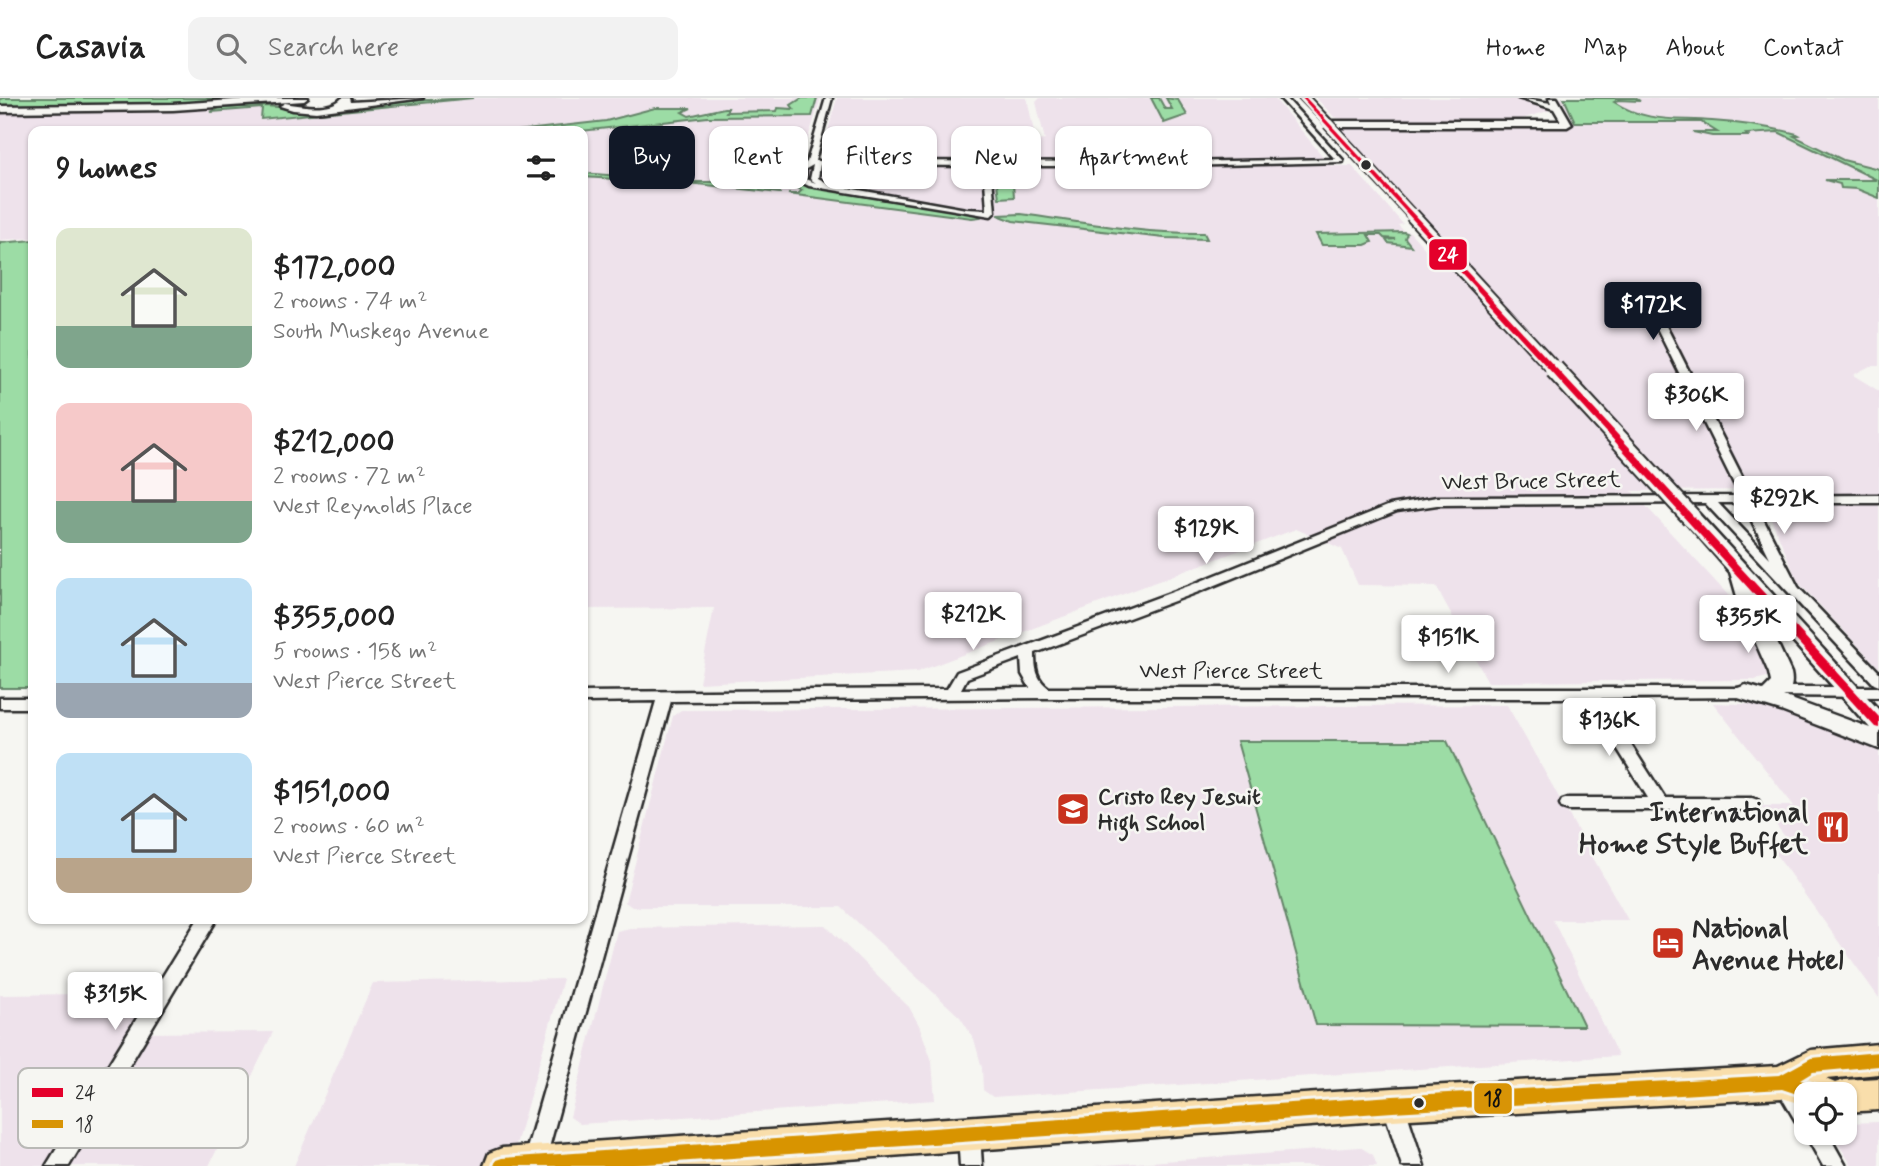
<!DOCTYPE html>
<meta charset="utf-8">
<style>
:root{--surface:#fff;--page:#f2f2f2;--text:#222;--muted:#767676;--line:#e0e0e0;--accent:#111827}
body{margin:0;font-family:Mynerve,sans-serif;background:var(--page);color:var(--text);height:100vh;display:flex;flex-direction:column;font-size:26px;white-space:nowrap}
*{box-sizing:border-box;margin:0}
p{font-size:23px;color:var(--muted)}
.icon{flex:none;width:38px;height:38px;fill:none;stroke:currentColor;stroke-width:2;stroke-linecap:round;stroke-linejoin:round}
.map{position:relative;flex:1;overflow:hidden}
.side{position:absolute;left:28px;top:28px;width:560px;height:798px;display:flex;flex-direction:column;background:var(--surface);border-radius:14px;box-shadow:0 2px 5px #0004}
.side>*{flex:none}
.guide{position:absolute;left:609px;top:28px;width:665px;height:63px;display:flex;gap:14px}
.tools{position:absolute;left:1794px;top:984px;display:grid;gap:14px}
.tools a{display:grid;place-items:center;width:63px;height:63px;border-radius:14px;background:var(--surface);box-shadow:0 2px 5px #0004;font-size:35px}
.price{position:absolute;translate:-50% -60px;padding:0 16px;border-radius:7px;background:#fff;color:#222;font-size:23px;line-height:46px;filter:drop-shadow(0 2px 4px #0008)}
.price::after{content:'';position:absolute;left:50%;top:42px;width:21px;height:16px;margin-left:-10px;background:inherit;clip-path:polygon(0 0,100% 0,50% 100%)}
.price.active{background:var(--accent);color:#fff}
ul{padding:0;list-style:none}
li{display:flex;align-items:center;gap:21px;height:175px;padding:0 28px}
li span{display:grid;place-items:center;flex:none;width:196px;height:140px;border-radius:14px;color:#555}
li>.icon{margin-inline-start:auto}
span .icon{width:84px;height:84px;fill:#fffc;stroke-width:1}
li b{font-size:30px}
h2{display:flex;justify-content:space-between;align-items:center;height:84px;padding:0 28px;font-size:30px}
.tag{padding:0 24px;border-radius:14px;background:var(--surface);box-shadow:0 2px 5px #0004;font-size:24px;line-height:63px}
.tag.active{background:var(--accent);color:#fff}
header{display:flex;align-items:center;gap:42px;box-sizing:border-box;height:98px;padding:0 35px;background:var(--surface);border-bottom:2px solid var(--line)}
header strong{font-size:33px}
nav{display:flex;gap:38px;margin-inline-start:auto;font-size:24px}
.search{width:490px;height:63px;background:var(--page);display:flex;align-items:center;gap:18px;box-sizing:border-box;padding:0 24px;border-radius:14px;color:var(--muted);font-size:26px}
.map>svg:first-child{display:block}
</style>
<header>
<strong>Casavia</strong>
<div class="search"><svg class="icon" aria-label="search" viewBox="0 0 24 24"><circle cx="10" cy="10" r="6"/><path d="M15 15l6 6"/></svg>Search here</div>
<nav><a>Home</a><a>Map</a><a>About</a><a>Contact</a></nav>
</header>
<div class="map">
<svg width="1879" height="1068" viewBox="0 0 1879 1068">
<rect width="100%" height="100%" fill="#f6f6f2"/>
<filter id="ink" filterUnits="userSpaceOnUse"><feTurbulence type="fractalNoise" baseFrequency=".0143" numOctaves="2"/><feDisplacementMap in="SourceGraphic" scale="14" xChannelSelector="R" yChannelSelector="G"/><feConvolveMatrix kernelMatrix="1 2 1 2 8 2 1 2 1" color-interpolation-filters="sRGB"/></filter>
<g filter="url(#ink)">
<g fill="#eee2eb">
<polygon points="452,0 821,0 802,59 805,63 801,64 800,69 995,69 992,47 1045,42 1036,4 1040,0 1274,0 1331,68 1352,68 1403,126 1398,127 1404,133 1410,134 1428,154 1454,154 1335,28 1572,27 1560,0 1879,0 1879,268 1870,268 1853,277 1879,293 1879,570 1798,484 1759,392 1632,393 1728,497 1739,503 1769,569 1767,579 1755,582 1488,584 1436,488 1358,487 1342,451 1296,431 917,574 699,585 714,510 583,511 583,416 587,406 583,406 583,33 33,33 33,140 0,142 0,13 133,13 265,8 310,13"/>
<polygon points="837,0 1027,0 1035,39 983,46 980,64 822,63 820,61"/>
<polygon points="1316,0 1515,0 1544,6 1551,12 1515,23 1351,23 1334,19"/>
<polygon points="1713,605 1770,607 1872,646 1879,654 1879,900 1772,751 1794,750 1761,708 1794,708"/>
<polygon points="1507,607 1628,822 1553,822 1618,958 993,999 983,992 982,970 974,941 960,919 841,809 632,809 625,804 673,618 681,612"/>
<polygon points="825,827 909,909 919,927 932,963 935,1002 580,1026 570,1019 617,833 630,830"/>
<polygon points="563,881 510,1068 294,1068 373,885"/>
<polygon points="164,895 140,935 273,934 209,1068 0,1068 0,897"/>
<polygon points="1879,1024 1879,1068 1852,1068 1831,1034 1844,1034 1845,1025"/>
<polygon points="1360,1049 1373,1057 1377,1068 1093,1068"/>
</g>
<g fill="#9cdca5" stroke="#648468" stroke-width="2">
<polygon points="4,0 279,0 139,7 0,7 0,1"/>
<polygon points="473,0 261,21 262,10 211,14 219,10 265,8 315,12 384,4"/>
<polygon points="802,0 817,0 812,18 708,19 581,33 517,33 606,23 655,10 691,10 682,14 689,18 724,10 728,10 726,14 777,13 778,10 794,11 791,7"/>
<polygon points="1151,0 1159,0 1165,11 1172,11 1166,0 1178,2 1187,17 1164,25"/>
<path d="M1564,0H1635L1640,3L1618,2L1614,4C1646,25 1675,20 1712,23C1740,25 1770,29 1797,36L1799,37L1794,38L1843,62L1879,71V100L1857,91L1841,90L1840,86L1825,82H1877L1778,34L1746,36L1748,38H1712L1693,34H1717L1701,24H1575Z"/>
<polygon points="793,58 799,58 795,70 800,70 800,83 805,86 977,116 980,119 972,120 788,96 798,96 802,92 790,87 773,90 772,94 781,95 779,95 697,86 583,79 583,75 695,84 771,84 773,79 786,78"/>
<polygon points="995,71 1004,71 1004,79 1000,79 1001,81 1010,81 1005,77 1006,71 1012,71 1014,99 999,100"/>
<path d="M1021,116C1081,124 1142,136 1204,135L1207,141L1164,140L1013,123L998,117Z"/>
<polygon points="1404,134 1407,135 1405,140 1411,148 1388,145 1386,142 1396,141 1384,140 1381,137 1368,137 1372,144 1365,147 1322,147 1316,136"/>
<polygon points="33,142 33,590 0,590 0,145"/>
<polygon points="1237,643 1447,643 1584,928 1316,927"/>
</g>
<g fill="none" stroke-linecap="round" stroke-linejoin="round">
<polyline stroke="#cdcdca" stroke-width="7" stroke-dasharray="7 3.5" stroke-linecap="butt" points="1167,64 1179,64"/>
<defs>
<g id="street">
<path d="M826,0H832L815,63L1169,64L1172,66L1169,68H991L995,114L991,118L809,88L797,82L799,70L807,64ZM813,67L810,81L816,85L805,81L806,71ZM820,67L984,68L987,112L966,111L831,87L818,80Z"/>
<polygon points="1280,0 1286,0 1343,62 1343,64 1181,68 1178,66 1181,64 1335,61"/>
<path d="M1658,219L1663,222L1752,398L1879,397V405H1755L1798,489L1879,574V588L1874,586L1705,405L1437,407L1397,413L1201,493L1035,555C1035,570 1036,581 1049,590H1752L1757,591L1759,595L1757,599L1601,600L1665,700H1752L1758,702L1760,706L1758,710L1752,712H1568L1562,710L1560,706L1562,702L1568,700H1648L1586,600H1046L671,603L544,1068H522L656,603L583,604V594L947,591L957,574L1191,487L1390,407L1437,399L1740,398L1653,222ZM1718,405H1743L1770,460ZM1021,560L1022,576L1030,590L961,591L967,580Z"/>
<polygon points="1772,589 1879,589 1879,599 1767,598 1765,594"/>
<rect x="0" y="600" width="33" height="10"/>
<polygon points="198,821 217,821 69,1068 46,1068"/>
<path d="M1785,978C1808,987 1806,1014 1806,1034H1827L1846,1068H1823L1804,1034L1806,1030L1798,1027L1775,988L1778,981Z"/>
<polygon points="1393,996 1400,999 1404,1006 1424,1068 1402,1068 1382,1006 1386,999"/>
<polygon points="969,1025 977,1028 980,1035 982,1068 960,1068 958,1035 961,1028"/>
</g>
<g id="secondary">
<polygon points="265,0 308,0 304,3 173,12 0,14 0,8 173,6"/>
<path d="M342,0H350L351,4L423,0L316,14L293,12L280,8L285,5C302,8 331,13 342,0Z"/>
<polygon points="1300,0 1309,0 1331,23 1561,23 1554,11 1518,0 1551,5 1549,0 1557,0 1572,26 1567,29 1328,29"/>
<path d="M1691,413L1698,415L1879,612V651L1781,613L1738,600L1735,595L1738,590L1746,587L1763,592L1771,584L1769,575L1740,509L1730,474L1682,419ZM1760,507L1870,630L1783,598C1792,594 1793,584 1791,575Z"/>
</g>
<polygon id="primary" points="1879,946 1879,976 1826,981 1835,985 1844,982 1879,980 1879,1012 1844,1014 1844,996 1806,996 1806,1007 1782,1000 1393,1022 751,1068 484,1068 489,1055 502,1050 1393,990 1778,968 1811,952"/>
</defs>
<use href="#street" stroke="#2b2b2b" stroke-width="5"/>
<use href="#secondary" stroke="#2b2b2b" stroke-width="5"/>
<use href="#primary" stroke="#2b2b2b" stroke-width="5"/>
<use href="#street" fill="#f6f6f2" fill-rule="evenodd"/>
<use href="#secondary" fill="#f6f6f2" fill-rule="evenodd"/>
<use href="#primary" fill="#f9deab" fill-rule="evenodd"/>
<defs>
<polyline id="secondary-bridge-far2" points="1328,26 1414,119"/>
<polyline id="secondary-bridge-far1" points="1412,117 1556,273"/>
<polyline id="secondary-bridge" points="1554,271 1691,419"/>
</defs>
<use href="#secondary-bridge-far2" stroke="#2b2b2b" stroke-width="13" stroke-linecap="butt"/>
<use href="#secondary-bridge-far1" stroke="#2b2b2b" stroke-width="17" stroke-linecap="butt"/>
<use href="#secondary-bridge" stroke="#2b2b2b" stroke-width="22" stroke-linecap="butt"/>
<use href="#secondary-bridge-far2" stroke="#f6f6f2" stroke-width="10"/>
<use href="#secondary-bridge-far1" stroke="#f6f6f2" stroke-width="13"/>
<use href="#secondary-bridge" stroke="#f6f6f2" stroke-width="18"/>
<defs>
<polygon id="bus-1" points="1302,0 1306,0 1879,619 1879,630 1875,629"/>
<polygon id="bus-2" points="1879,954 1879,968 1813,974 1800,982 1828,991 1830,996 1806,996 1806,999 1782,991 1393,1014 619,1068 494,1068 496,1062 502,1060 1393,998 1780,977 1811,960"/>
</defs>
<use href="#bus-1" stroke="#f6f6f2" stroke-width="6"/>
<use href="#bus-2" stroke="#f6f6f2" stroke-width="6"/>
<use href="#bus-1" fill="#e4002b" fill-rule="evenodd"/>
<use href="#bus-2" fill="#d89406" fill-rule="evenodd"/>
</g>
</g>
<defs>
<symbol id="school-square" viewBox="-11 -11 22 22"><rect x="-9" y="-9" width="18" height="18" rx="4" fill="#c8321e" stroke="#f6f6f2"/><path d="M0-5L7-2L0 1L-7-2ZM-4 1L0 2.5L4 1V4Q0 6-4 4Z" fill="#fff"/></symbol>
<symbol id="restaurant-square" viewBox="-11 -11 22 22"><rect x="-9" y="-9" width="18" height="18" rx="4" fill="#c8321e" stroke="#f6f6f2"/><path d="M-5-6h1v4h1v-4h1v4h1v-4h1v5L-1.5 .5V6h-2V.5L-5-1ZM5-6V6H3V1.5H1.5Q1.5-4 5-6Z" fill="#fff"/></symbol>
<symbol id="hotel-square" viewBox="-11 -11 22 22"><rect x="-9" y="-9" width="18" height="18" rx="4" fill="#c8321e" stroke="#f6f6f2"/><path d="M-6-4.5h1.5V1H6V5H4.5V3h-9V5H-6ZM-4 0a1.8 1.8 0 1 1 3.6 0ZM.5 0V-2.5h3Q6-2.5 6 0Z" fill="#fff"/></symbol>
</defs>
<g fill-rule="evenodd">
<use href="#school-square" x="1054" y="692" width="38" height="38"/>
<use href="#restaurant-square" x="1814" y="710" width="38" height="38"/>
<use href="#hotel-square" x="1649" y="826" width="38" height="38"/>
</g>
<g fill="#2b2b2b" stroke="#f6f6f2" stroke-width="2.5">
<circle cx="1366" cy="67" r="6"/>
<circle cx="1419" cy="1005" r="6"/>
</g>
<g text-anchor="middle" stroke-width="5" stroke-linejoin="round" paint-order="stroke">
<g font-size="23" fill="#2b2b2b" stroke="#f6f6f2">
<text transform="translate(1531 382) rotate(-1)" y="8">West Bruce Street</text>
<text x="1231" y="580">West Pierce Street</text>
</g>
<g font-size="23" font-weight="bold" fill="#2b2b2b" stroke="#f6f6f2" text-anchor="start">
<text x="1098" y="706">Cristo Rey Jesuit<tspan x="1098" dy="26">High School</tspan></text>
</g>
<g font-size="28" font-weight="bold" fill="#2b2b2b" stroke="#f6f6f2" text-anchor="end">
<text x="1808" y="723">International<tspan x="1808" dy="32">Home Style Buffet</tspan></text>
<text x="1692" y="839" text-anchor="start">National<tspan x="1692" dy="32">Avenue Hotel</tspan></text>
</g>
</g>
<rect x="18" y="970" width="230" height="80" rx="10" fill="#f6f6f2" stroke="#b9b9b6" stroke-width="2"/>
<rect x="32" y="990" width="31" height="9" fill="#e4002b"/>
<rect x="32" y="1022" width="31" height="8" fill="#d89406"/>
<g font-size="19" fill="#2b2b2b">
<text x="75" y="1001">24</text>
<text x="75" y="1033">18</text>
</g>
<g stroke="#f6f6f2" stroke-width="2.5">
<rect x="1428" y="140" width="40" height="33" rx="7" fill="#e4002b"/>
<rect x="1473" y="984" width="40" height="33" rx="7" fill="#d89406"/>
</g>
<g font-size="19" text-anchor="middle" font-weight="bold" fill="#fff">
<text x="1448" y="163">24</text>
</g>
<g font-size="19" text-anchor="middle" font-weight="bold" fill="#111">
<text x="1493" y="1007">18</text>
</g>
</svg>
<div class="tools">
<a><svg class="icon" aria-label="locate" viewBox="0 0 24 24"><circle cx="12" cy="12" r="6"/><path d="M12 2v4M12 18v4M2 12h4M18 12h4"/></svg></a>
</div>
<b class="price active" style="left:1653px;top:244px">$172K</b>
<b class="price" style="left:1696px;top:335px">$306K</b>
<b class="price" style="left:1784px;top:438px">$292K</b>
<b class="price" style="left:1206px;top:468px">$129K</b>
<b class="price" style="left:973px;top:554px">$212K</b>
<b class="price" style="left:1748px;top:557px">$355K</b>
<b class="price" style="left:1448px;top:577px">$151K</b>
<b class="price" style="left:1609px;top:660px">$136K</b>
<b class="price" style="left:115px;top:934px">$315K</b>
<div class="guide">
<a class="tag active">Buy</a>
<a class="tag">Rent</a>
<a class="tag">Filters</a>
<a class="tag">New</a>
<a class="tag">Apartment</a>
</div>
<section class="side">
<h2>9 homes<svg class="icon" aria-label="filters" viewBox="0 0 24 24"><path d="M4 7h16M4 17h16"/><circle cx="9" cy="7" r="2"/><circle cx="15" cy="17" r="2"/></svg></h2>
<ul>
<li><span style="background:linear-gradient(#dfe7d0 70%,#7fa58c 0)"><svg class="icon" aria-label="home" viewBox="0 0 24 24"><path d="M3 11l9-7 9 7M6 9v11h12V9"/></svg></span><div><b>$172,000</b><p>2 rooms · 74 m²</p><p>South Muskego Avenue</p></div></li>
<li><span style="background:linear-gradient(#f6c9c9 70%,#7fa58c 0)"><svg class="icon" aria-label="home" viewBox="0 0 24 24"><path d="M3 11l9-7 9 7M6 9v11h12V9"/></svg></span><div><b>$212,000</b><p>2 rooms · 72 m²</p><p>West Reynolds Place</p></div></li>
<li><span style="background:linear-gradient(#bfe0f5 75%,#9aa5b1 0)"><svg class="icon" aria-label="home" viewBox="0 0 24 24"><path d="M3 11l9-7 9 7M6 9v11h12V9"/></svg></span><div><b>$355,000</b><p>5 rooms · 158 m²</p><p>West Pierce Street</p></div></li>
<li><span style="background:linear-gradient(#bfe0f5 75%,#b9a48a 0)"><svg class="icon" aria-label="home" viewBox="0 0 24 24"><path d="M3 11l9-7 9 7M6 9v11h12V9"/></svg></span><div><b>$151,000</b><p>2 rooms · 60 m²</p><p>West Pierce Street</p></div></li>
</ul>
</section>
</div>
